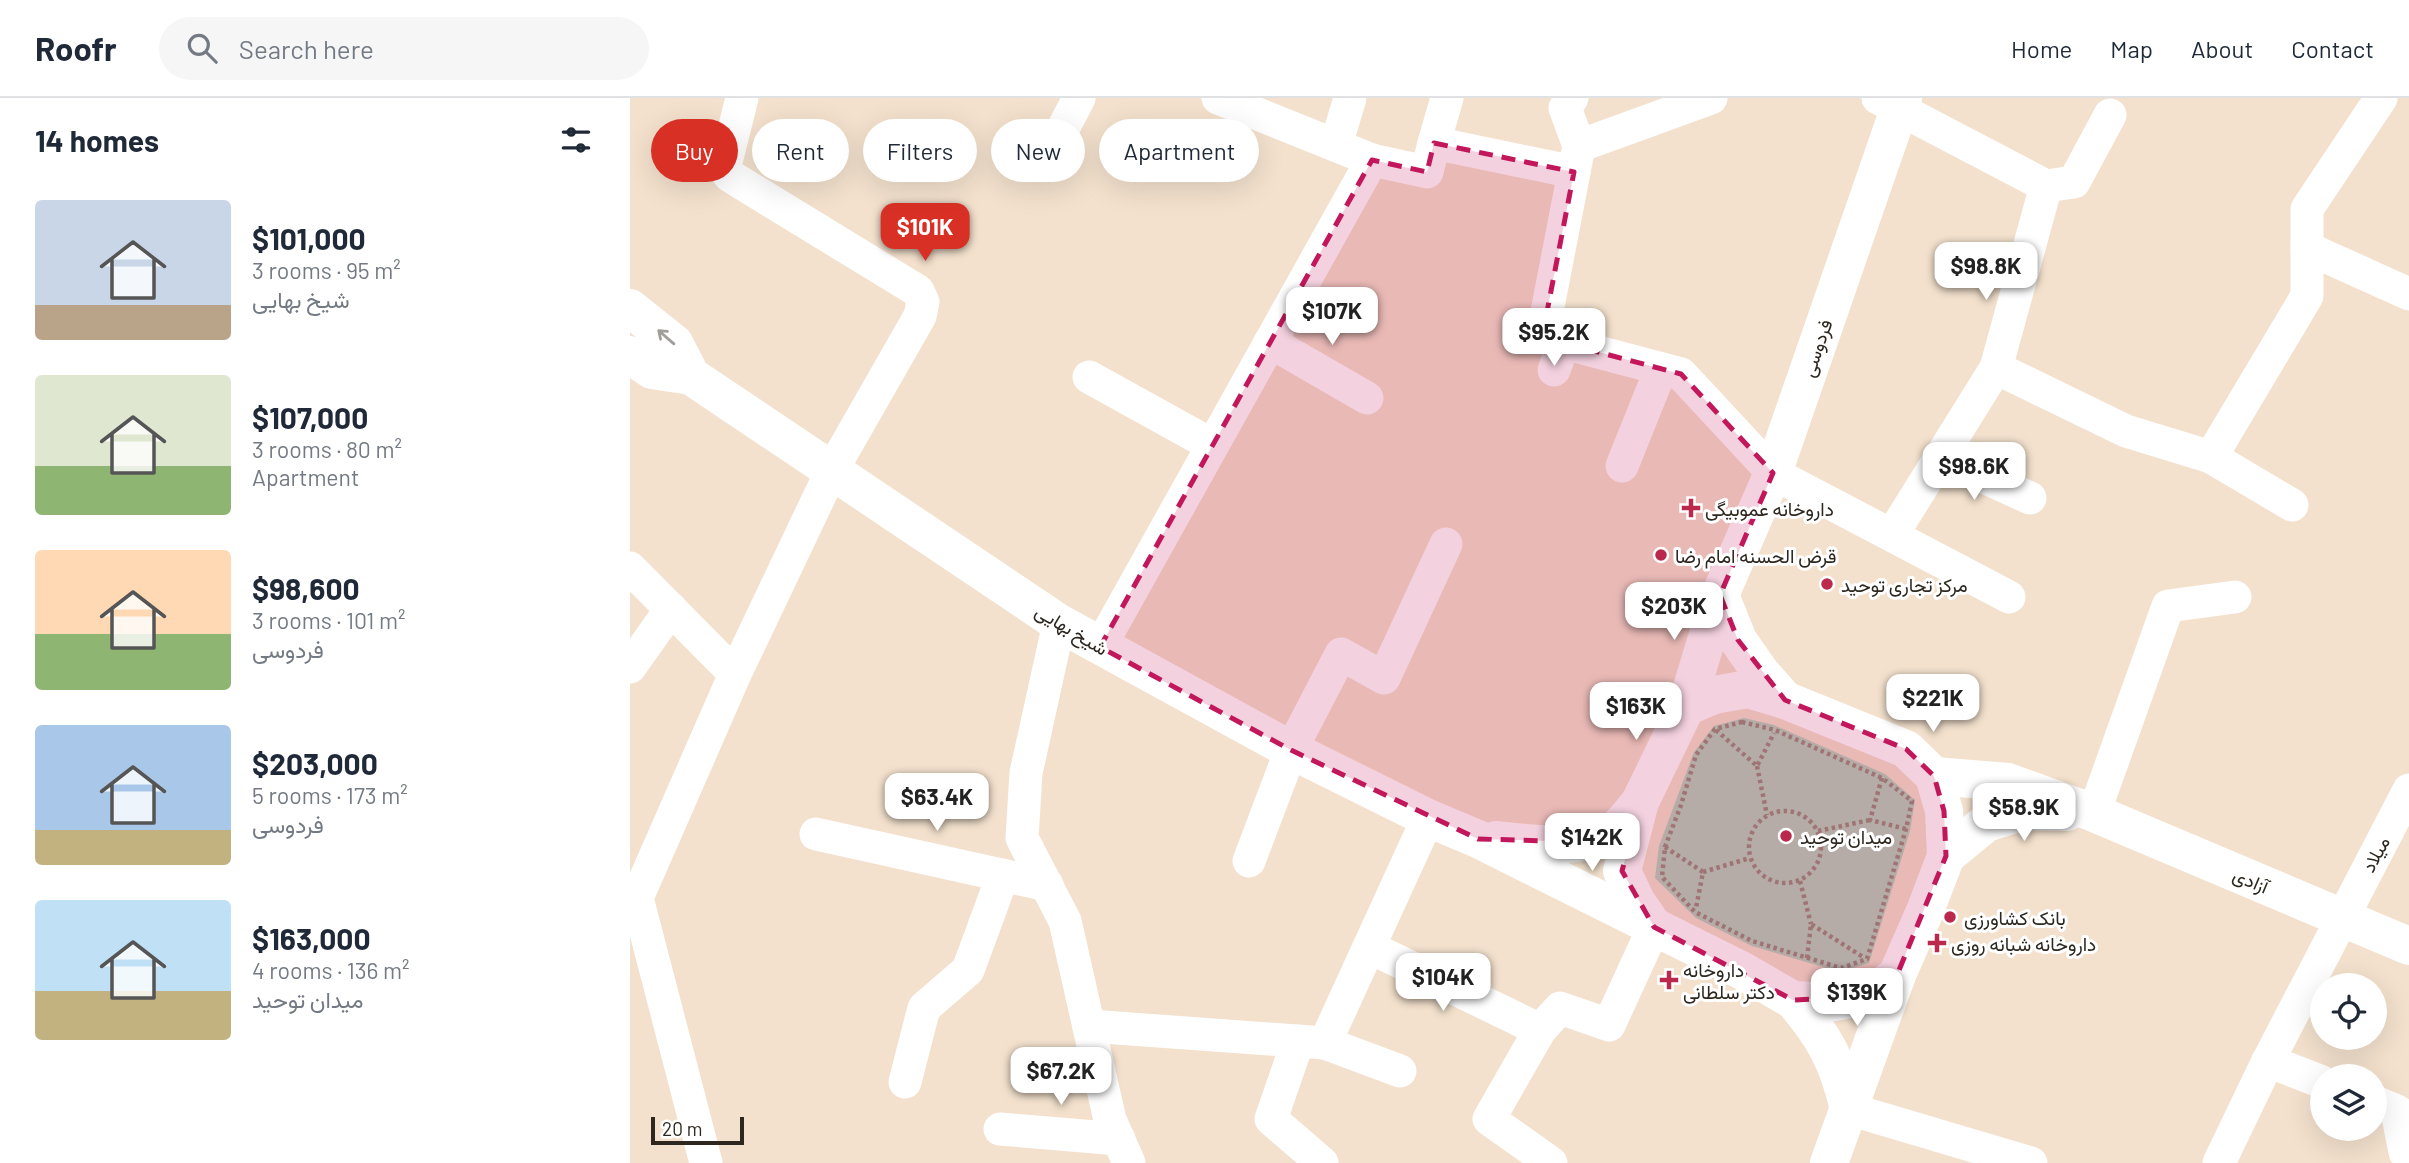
<!DOCTYPE html>
<html lang="en">
<head>
<meta charset="utf-8">
<style>
	body { margin:0; font-family:Barlow,Vazirmatn,sans-serif; background:#f6f6f7; color:#1f2937; height:100vh; display:flex; flex-direction:column; font-size:26px; white-space:nowrap }
	* { box-sizing:border-box; margin:0 }
	p { font-size:23px; color:#747a83 }
	.icon { flex:none; width:38px; height:38px; fill:none; stroke:currentColor; stroke-width:2; stroke-linecap:round; stroke-linejoin:round }
	.map { position:relative; flex:1; overflow:hidden }
	.sheet { display:flex; flex-direction:column; background:#fff; width:630px }
	.sheet>* { flex:none }
	.top-card { position:absolute; left:21px; top:21px; width:665px; height:63px; display:flex; gap:14px }
	.fabs { position:absolute; left:1680px; top:875px; display:grid; gap:14px }
	.fabs a { display:grid; place-items:center; width:77px; height:77px; border-radius:50%; background:#fff; box-shadow:0 7px 28px #0002; font-size:35px }
	.scale { position:absolute; left:21px; bottom:18px; width:93px; box-sizing:border-box; padding-left:7px; border:4px solid #2d271f; border-top:0; font-size:19px; line-height:24px; white-space:nowrap; color:#2d271f; -webkit-text-stroke:5px #fff; paint-order:stroke }
	.price { position:absolute; translate:-50% -60px; padding:0 16px; border-radius:14px; background:#fff; color:#222; font-size:23px; line-height:46px; filter:drop-shadow(0 2px 4px #0008) }
	.price::after { content:''; position:absolute; left:50%; top:42px; width:21px; height:16px; margin-left:-10px; background:inherit; clip-path:polygon(0 0,100% 0,50% 100%) }
	.price.on { background:#d93025; color:#fff }
	ul { padding:0; list-style:none }
	li { display:flex; align-items:center; gap:21px; height:175px; padding:0 35px }
	li span { display:grid; place-items:center; flex:none; width:196px; height:140px; border-radius:7px; color:#555 }
	li>.icon { margin-inline-start:auto }
	span .icon { width:84px; height:84px; fill:#fffc; stroke-width:1 }
	li b { font-size:30px }
	h2 { display:flex; justify-content:space-between; align-items:center; height:84px; padding:0 35px; font-size:30px }
	.pill { padding:0 24px; border-radius:32px; background:#fff; box-shadow:0 7px 28px #0002; font-size:24px; line-height:63px }
	.pill.on { background:#d93025; color:#fff }
	header { display:flex; align-items:center; gap:42px; box-sizing:border-box; height:98px; padding:0 35px; background:#fff; border-bottom:2px solid #e0e1e3 }
	header strong { font-size:33px }
	nav { display:flex; gap:38px; margin-inline-start:auto; font-size:24px }
	.search { width:490px; height:63px; background:#f6f6f7; display:flex; align-items:center; gap:18px; box-sizing:border-box; padding:0 24px; border-radius:38px; color:#747a83; font-size:26px }
	main { display:flex; flex:1; min-height:0 }
	.map>svg:first-child { display:block }
	.green { fill:#b3d1bb }
	.lines { fill:none; stroke-linecap:round; stroke-linejoin:round }
	.path { stroke:#978b7c; stroke-width:4.5; stroke-dasharray:3.5 3.5; stroke-linecap:butt }
	.street { stroke:#fff; stroke-width:33 }
	.secondary { stroke:#fff; stroke-width:38 }
	.oneway { stroke:#a09e9a }
	.marked { fill:#c2185b; fill-opacity:0.2; stroke:#c2185b; stroke-width:5; stroke-dasharray:14 9; stroke-linejoin:round }
	.poi-dot { fill:#ba294b; stroke:#fff; stroke-width:2.5 }
	.labels { text-anchor:middle; dominant-baseline:central; stroke-width:6; stroke-linejoin:round; paint-order:stroke }
	.street-label { font-size:19px; fill:#2d271f; stroke:#fff }
	.poi-label { font-size:19px; fill:#2d271f; stroke:#fff; text-anchor:start }
</style>
</head>
<body>
<header>
<strong>Roofr</strong>
<div class="search"><svg class="icon" aria-label="search" viewBox="0 0 24 24"><circle cx="10" cy="10" r="6"/><path d="M15 15l6 6"/></svg>Search here</div>
<nav><a>Home</a><a>Map</a><a>About</a><a>Contact</a></nav>
</header>
<main>
<section class="sheet">
<h2>14 homes<svg class="icon" aria-label="filters" viewBox="0 0 24 24"><path d="M4 7h16M4 17h16"/><circle cx="9" cy="7" r="2"/><circle cx="15" cy="17" r="2"/></svg></h2>
<ul>
<li><span style="background:linear-gradient(#c9d6e8 75%,#b9a48a 0)"><svg class="icon" aria-label="home" viewBox="0 0 24 24"><path d="M3 11l9-7 9 7M6 9v11h12V9"/></svg></span><div><b>$101,000</b><p>3 rooms · 95 m²</p><p>شیخ بهایی</p></div></li>
<li><span style="background:linear-gradient(#dfe7d0 65%,#8fb573 0)"><svg class="icon" aria-label="home" viewBox="0 0 24 24"><path d="M3 11l9-7 9 7M6 9v11h12V9"/></svg></span><div><b>$107,000</b><p>3 rooms · 80 m²</p><p>Apartment</p></div></li>
<li><span style="background:linear-gradient(#ffd9b3 60%,#8fb573 0)"><svg class="icon" aria-label="home" viewBox="0 0 24 24"><path d="M3 11l9-7 9 7M6 9v11h12V9"/></svg></span><div><b>$98,600</b><p>3 rooms · 101 m²</p><p>فردوسی</p></div></li>
<li><span style="background:linear-gradient(#a9c7e8 75%,#c2b280 0)"><svg class="icon" aria-label="home" viewBox="0 0 24 24"><path d="M3 11l9-7 9 7M6 9v11h12V9"/></svg></span><div><b>$203,000</b><p>5 rooms · 173 m²</p><p>فردوسی</p></div></li>
<li><span style="background:linear-gradient(#bfe0f5 65%,#c2b280 0)"><svg class="icon" aria-label="home" viewBox="0 0 24 24"><path d="M3 11l9-7 9 7M6 9v11h12V9"/></svg></span><div><b>$163,000</b><p>4 rooms · 136 m²</p><p>میدان توحید</p></div></li>
</ul>
</section>
<div class="map">
<svg width="1779" height="1065" viewBox="0 0 1779 1065">
	<rect width="100%" height="100%" fill="#f3e1cd"/>
	<polygon class="green" points="1114,620 1144,627 1255,676 1285,702 1280,733 1239,865 1210,874 1122,848 1066,820 1025,780 1029,748 1064,654 1084,628"/>
	<g class="lines">
		<g class="path">
			<polygon points="1112,624 1145,632 1252,680 1282,703 1276,731 1237,861 1211,870 1122,843 1065,814 1032,779 1035,749 1051,707 1066,657 1085,631"/>
			<polyline points="1086,632 1127,668 1144,635"/>
			<polyline points="1127,668 1137,717"/>
			<polyline points="1252,680 1240,722 1276,731"/>
			<circle cx="1155" cy="749" r="36"/>
			<polyline points="1188,733 1240,722"/>
			<polyline points="1035,749 1073,774 1066,810"/>
			<polyline points="1073,774 1120,760"/>
			<polyline points="1170,783 1181,826"/>
			<polyline points="1177,860 1181,826 1233,859"/>
		</g>
		<g class="street">
			<polyline points="588,0 742,62 797,74 804,45 944,74"/>
			<polyline points="942,0 935,10 949,48 916,219 934,245 1051,276 1143,375 1379,499"/>
			<polyline points="1248,0 1416,88 1366,270 1262,437"/>
			<polyline points="804,45 817,0"/>
			<polyline points="706,47 720,0"/>
			<polyline points="949,48 1081,0"/>
			<polyline points="417,61 449,0"/>
			<polyline points="1416,88 1444,84 1480,17"/>
			<polyline points="1677,150 1779,196"/>
			<polyline points="640,244 737,300"/>
			<polyline points="1366,270 1496,333 1581,359 1677,198 1677,111 1751,0"/>
			<polyline points="924,272 934,245"/>
			<polyline points="459,279 582,347"/>
			<polyline points="1310,359 1400,400"/>
			<polyline points="1581,359 1662,407"/>
			<polyline points="992,368 1031,271"/>
			<polyline points="0,470 105,576"/>
			<polyline points="429,525 396,675 392,740 435,823 480,1022 499,1065"/>
			<polyline points="470,549 742,62"/>
			<polyline points="0,569 41,511"/>
			<polyline points="1464,715 1538,508 1605,499"/>
			<polyline points="186,736 417,787"/>
			<polyline points="619,763 661,652 711,556 754,580 816,446"/>
			<polyline points="739,849 910,932"/>
			<polyline points="459,928 695,945 798,720"/>
			<polyline points="668,943 641,1021 692,1065"/>
			<polyline points="695,945 770,973"/>
			<polyline points="1638,963 1692,984"/>
			<polyline points="275,984 294,910 338,872 373,777"/>
			<polyline points="1745,1004 1767,1013 1775,1054 1779,1055"/>
			<polyline points="1219,1011 1401,1065"/>
			<polyline points="370,1031 489,1041"/>
			<polyline points="76,1065 7,800 105,576 202,372 290,218 293,204 288,193 100,78 96,73 96,64 112,0"/>
			<polyline points="921,1065 859,1021 910,932 930,910 979,927 1024,829"/>
			<polyline points="1589,1065 1638,963 1779,692"/>
		</g>
		<g class="secondary">
			<polyline points="0,210 44,245 61,278"/>
			<polyline points="0,257 22,272 61,278 429,525 661,652 798,720 848,741 1111,872 1163,902 1204,904 1240,898 1267,877"/>
			<polyline points="1090,497 1108,542 1131,575 1155,602"/>
			<polyline points="1056,609 1084,597 1118,591 1155,602 1276,651 1304,678 1314,713 1316,758 1295,813 1267,877 1199,1065"/>
			<polyline points="1304,678 1378,684 1464,715 1779,848"/>
			<path d="M 866,742 C 904,746 950,753 984,732 C 994,726 1002,713 1010,704"/>
			<polyline points="1316,758 1356,725 1395,713 1437,714"/>
			<polyline points="1024,829 1006,803 992,773 1010,704 1056,609 1090,497 1143,375 1273,0"/>
			<path d="M 1163,902 C 1195,939 1208,964 1219,1011"/>
		</g>
	</g>
	<defs><path id="oneway-shaft" d="M-6 0H5M1.5-3L5.5 0L1.5 3" fill="none" stroke-width="1.6" stroke-linecap="round" stroke-linejoin="round" transform="scale(1.75)"/></defs>
	<use class="oneway" href="#oneway-shaft" transform="translate(36 239) rotate(-139)"/>
	<path class="marked" d="M 804,45 L 944,74 L 916,219 L 934,245 L 1051,276 L 1143,375 L 1090,497 L 1108,542 L 1155,602 L 1276,651 L 1304,678 L 1314,713 L 1316,758 L 1267,877 L 1240,898 L 1163,902 L 1024,829 L 992,773 L 1005,723 L 957,744 L 848,741 L 661,652 L 470,549 L 742,62 L 797,74 Z"/>
	<g class="poi-dot">
		<path d="M1057.5 399.5h7v7h7v7h-7v7h-7v-7h-7v-7h7z"/>
		<circle cx="1031" cy="457" r="7"/>
		<circle cx="1197" cy="486" r="7"/>
		<circle cx="1156" cy="738" r="7"/>
		<circle cx="1320" cy="819" r="7"/>
		<path d="M1303.5 834.5h7v7h7v7h-7v7h-7v-7h-7v-7h7z"/>
		<path d="M1035.5 871.5h7v7h7v7h-7v7h-7v-7h-7v-7h7z"/>
	</g>
	<g class="labels">
		<g class="street-label">
			<text transform="translate(1186 250) rotate(-71)">فردوسی</text>
			<text transform="translate(442 531) rotate(31)">شیخ بهایی</text>
			<text transform="translate(1745 756) rotate(-62)">میلاد</text>
			<text transform="translate(1621 782) rotate(23)">آزادی</text>
		</g>
		<g class="poi-label">
			<text x="1075" y="410">داروخانه عموبیگی</text>
			<text x="1045" y="457">قرض الحسنه امام رضا</text>
			<text x="1211" y="486">مرکز تجاری توحید</text>
			<text x="1170" y="738">میدان توحید</text>
			<text x="1334" y="819">بانک کشاورزی</text>
			<text x="1321" y="845">داروخانه شبانه روزی</text>
			<text x="1053" y="871">داروخانه<tspan x="1053" dy="22">دکتر سلطانی</tspan></text>
		</g>
	</g>
</svg>
<div class="fabs">
<a><svg class="icon" aria-label="locate" viewBox="0 0 24 24"><circle cx="12" cy="12" r="6"/><path d="M12 2v4M12 18v4M2 12h4M18 12h4"/></svg></a>
<a><svg class="icon" aria-label="layers" viewBox="0 0 24 24"><path d="M12 4l9 5-9 5-9-5zM3 14l9 5 9-5"/></svg></a>
</div>
<div class="scale">20 m</div>
<b class="price on" style="left:295px;top:165px">$101K</b>
<b class="price" style="left:1356px;top:204px">$98.8K</b>
<b class="price" style="left:702px;top:249px">$107K</b>
<b class="price" style="left:924px;top:270px">$95.2K</b>
<b class="price" style="left:1344px;top:404px">$98.6K</b>
<b class="price" style="left:1044px;top:544px">$203K</b>
<b class="price" style="left:1303px;top:636px">$221K</b>
<b class="price" style="left:1006px;top:644px">$163K</b>
<b class="price" style="left:307px;top:735px">$63.4K</b>
<b class="price" style="left:1394px;top:745px">$58.9K</b>
<b class="price" style="left:962px;top:775px">$142K</b>
<b class="price" style="left:813px;top:915px">$104K</b>
<b class="price" style="left:1227px;top:930px">$139K</b>
<b class="price" style="left:431px;top:1009px">$67.2K</b>
<div class="top-card">
<a class="pill on">Buy</a>
<a class="pill">Rent</a>
<a class="pill">Filters</a>
<a class="pill">New</a>
<a class="pill">Apartment</a>
</div>
</div>
</main>
</body>
</html>
